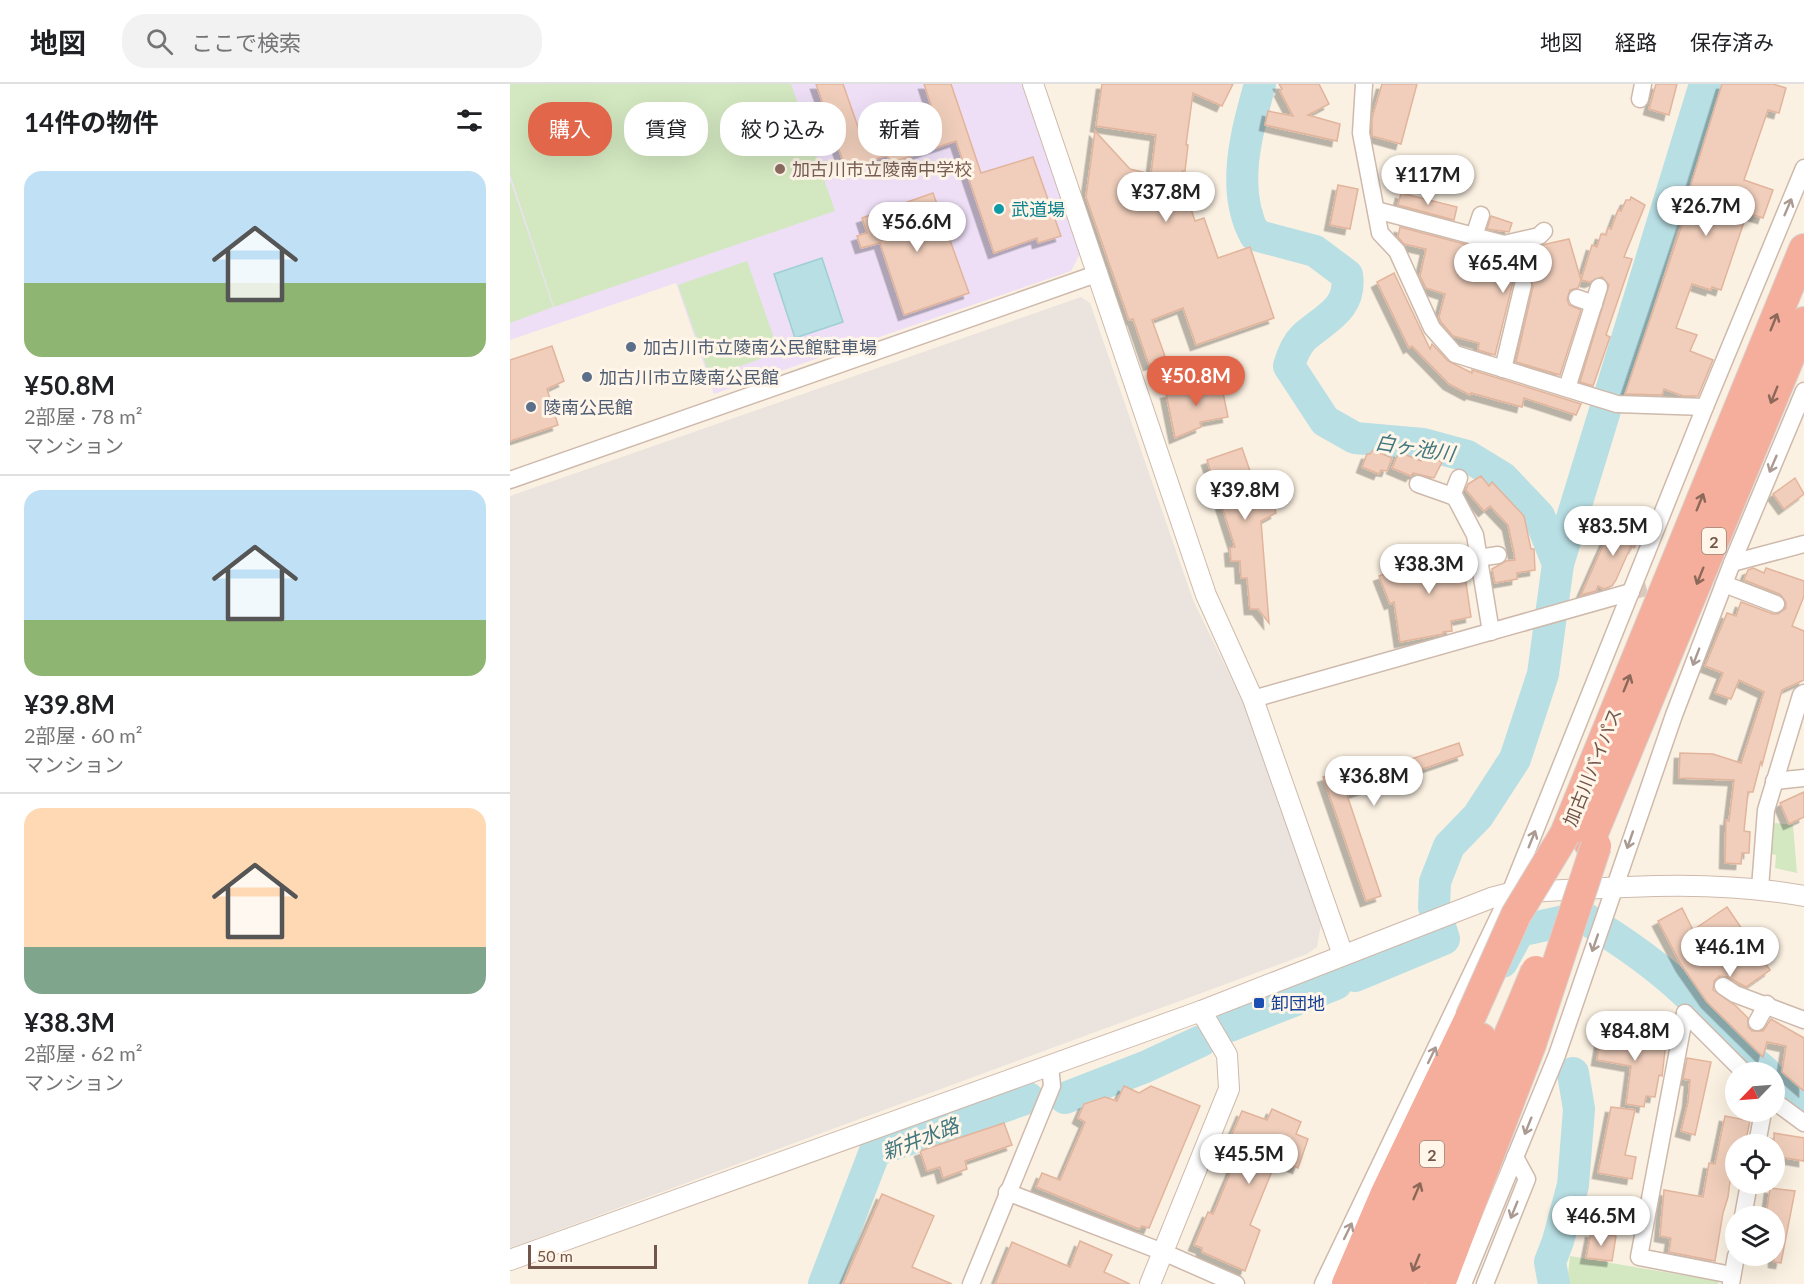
<!DOCTYPE html>
<html lang="ja">
<head>
<meta charset="utf-8">
<style>
	body { margin:0; font-family:Lato,"Noto Sans JP",sans-serif; background:#f2f2f2; color:#202124; height:100vh; display:flex; flex-direction:column; font-size:22px; white-space:nowrap }
	* { box-sizing:border-box; margin:0 }
	p { font-size:20px; color:#757577 }
	.icon { flex:none; width:33px; height:33px; fill:none; stroke:currentColor; stroke-width:2; stroke-linecap:round; stroke-linejoin:round }
	.map { position:relative; flex:1; overflow:hidden }
	.side { display:flex; flex-direction:column; background:#fff; width:510px }
	.side>* { flex:none }
	.banner { position:absolute; left:18px; top:18px; width:570px; height:54px; display:flex; gap:12px }
	.needle { width:39px; rotate:245deg }
	.tools { position:absolute; left:1215px; top:978px; display:grid; gap:12px }
	.tools a { display:grid; place-items:center; width:60px; height:60px; border-radius:50%; background:#fff; box-shadow:0 6px 24px #0002; font-size:30px }
	.scale { position:absolute; left:18px; bottom:15px; width:129px; box-sizing:border-box; padding-left:6px; border:3px solid #72564a; border-top:0; font-size:16px; line-height:21px; white-space:nowrap; color:#72564a; -webkit-text-stroke:4px #fff5e8; paint-order:stroke }
	.price { position:absolute; translate:-50% -51px; padding:0 14px; border-radius:21px; background:#fff; color:#222; font-size:20px; line-height:39px; filter:drop-shadow(0 2px 3px #0008) }
	.price::after { content:''; position:absolute; left:50%; top:36px; width:18px; height:14px; margin-left:-9px; background:inherit; clip-path:polygon(0 0,100% 0,50% 100%) }
	.price.current { background:#e2664a; color:#fff }
	ul { padding:0; list-style:none }
	li { display:grid; align-content:center; gap:12px; height:318px; padding:0 24px }
	li+li { border-top:2px solid #e0e0e0 }
	li span { display:grid; place-items:center; height:186px; border-radius:18px; color:#555 }
	li>.icon { margin-inline-start:auto }
	span .icon { width:108px; height:108px; fill:#fffc; stroke-width:1 }
	li b { font-size:26px }
	h2 { display:flex; justify-content:space-between; align-items:center; height:72px; padding:0 24px; font-size:26px }
	.tag { padding:0 21px; border-radius:24px; background:#fff; box-shadow:0 6px 24px #0002; font-size:21px; line-height:54px }
	.tag.current { background:#e2664a; color:#fff }
	header { display:flex; align-items:center; gap:36px; box-sizing:border-box; height:84px; padding:0 30px; background:#fff; border-bottom:2px solid #e0e0e0 }
	header strong { font-size:28px }
	nav { display:flex; gap:33px; margin-inline-start:auto; font-size:21px }
	.search { width:420px; height:54px; background:#f2f2f2; display:flex; align-items:center; gap:15px; box-sizing:border-box; padding:0 21px; border-radius:24px; color:#757577; font-size:22px }
	main { display:flex; flex:1; min-height:0 }
	.map>svg:first-child { display:block }
	.industrial { fill:#ebe3dd }
	.education { fill:#eedff7 }
	.green { fill:#d3e8c1 }
	.water { fill:#b8dfe4; stroke:#9ecfd6; stroke-width:1.5 }
	.lines { fill:none; stroke-linecap:round; stroke-linejoin:round }
	.river { stroke:#b8dfe4; stroke-width:32 }
	.building { fill:#f0cebb; stroke:#e2b49c; stroke-width:1.5; filter:url(#shadow) }
	.minor-tunnel { stroke:#d9cabc; stroke-width:16; stroke-dasharray:16 8; stroke-linecap:butt }
	.minor-casing { stroke:#cebaac; stroke-width:19 }
	.tertiary-casing { stroke:#cebaac; stroke-width:22 }
	.motorway-casing { stroke:#dad3d0; stroke-width:32 }
	.minor { stroke:#fff; stroke-width:16 }
	.tertiary { stroke:#fff; stroke-width:20 }
	.motorway { stroke:#f4ae9b; stroke-width:30 }
	.motorway-bridge-casing { stroke:#dad3d0; stroke-width:32; stroke-linecap:butt }
	.motorway-bridge { stroke:#f4ae9b; stroke-width:30 }
	.oneway { stroke:#aa9a92 }
	.oneway2 { stroke:#8c685a }
	.education-dot { fill:#8d6e63; stroke:#fff5e8; stroke-width:2 }
	.culture-dot { fill:#0f9aa8; stroke:#fff5e8; stroke-width:2 }
	.service-dot { fill:#5c6f8a; stroke:#fff5e8; stroke-width:2 }
	.transit-dot { fill:#1a4fb4; stroke:#fff5e8; stroke-width:2 }
	.labels { text-anchor:middle; dominant-baseline:central; stroke-width:6; stroke-linejoin:round; paint-order:stroke }
	.shield { fill:#fff5e8; stroke:#9c8679; stroke-width:1.5 }
	.shield-label { font-size:16px; font-weight:bold; fill:#72564a }
	.education-label { font-size:18px; fill:#785e54; stroke:#fff5e8; text-anchor:start }
	.culture-label { font-size:18px; fill:#0d838f; stroke:#fff5e8; text-anchor:start }
	.service-label { font-size:18px; fill:#4e5e75; stroke:#fff5e8; text-anchor:start }
	.street-label { font-size:18px; fill:#72564a; stroke:#fff5e8 }
	.transit-label { font-size:18px; fill:#164399; stroke:#fff5e8; text-anchor:start }
	.water-label { font-size:20px; font-style:italic; fill:#41777f; stroke:#fff5e8 }
</style>
</head>
<body>
<header>
<strong>地図</strong>
<div class="search"><svg class="icon" aria-label="search" viewBox="0 0 24 24"><circle cx="10" cy="10" r="6"/><path d="M15 15l6 6"/></svg>ここで検索</div>
<nav><a>地図</a><a>経路</a><a>保存済み</a></nav>
</header>
<main>
<section class="side">
<h2>14件の物件<svg class="icon" aria-label="filters" viewBox="0 0 24 24"><path d="M4 7h16M4 17h16"/><circle cx="9" cy="7" r="2"/><circle cx="15" cy="17" r="2"/></svg></h2>
<ul>
<li><span style="background:linear-gradient(#bfe0f5 60%,#8fb573 0)"><svg class="icon" aria-label="home" viewBox="0 0 24 24"><path d="M3 11l9-7 9 7M6 9v11h12V9"/></svg></span><div><b>¥50.8M</b><p>2部屋 · 78 m²</p><p>マンション</p></div></li>
<li><span style="background:linear-gradient(#bfe0f5 70%,#8fb573 0)"><svg class="icon" aria-label="home" viewBox="0 0 24 24"><path d="M3 11l9-7 9 7M6 9v11h12V9"/></svg></span><div><b>¥39.8M</b><p>2部屋 · 60 m²</p><p>マンション</p></div></li>
<li><span style="background:linear-gradient(#ffd9b3 75%,#7fa58c 0)"><svg class="icon" aria-label="home" viewBox="0 0 24 24"><path d="M3 11l9-7 9 7M6 9v11h12V9"/></svg></span><div><b>¥38.3M</b><p>2部屋 · 62 m²</p><p>マンション</p></div></li>
</ul>
</section>
<div class="map">
<svg width="1294" height="1200" viewBox="0 0 1294 1200">
	<defs>
		<filter id="shadow"><feDropShadow dx="-5.5" dy="5.5" stdDeviation="0" flood-color="#0004"/></filter>
	</defs>
	<rect width="100%" height="100%" fill="#fbf1e2"/>
	<polygon class="industrial" points="571,213 580,219 683,516 739,631 811,841 807,863 797,870 0,1164 0,412"/>
	<polygon class="education" points="0,0 512,0 570,170 561,187 204,310 166,199 0,256"/>
	<g class="green">
		<polygon points="0,0 281,0 325,127 44,223 0,90"/>
		<polygon points="0,95 43,223 0,239"/>
		<polygon points="237,177 269,268 200,293 168,201"/>
		<polygon points="1266,739 1283,741 1287,789 1265,784 1266,771 1260,770 1262,740"/>
		<polygon points="1060,1172 1207,1197 1209,1200 1057,1200"/>
	</g>
	<polygon class="water" points="312,174 333,238 285,254 264,190"/>
	<g class="lines">
		<g class="river">
			<path d="M 750,0 C 737,47 720,105 745,151 L 805,167 L 837,191 C 842,224 816,234 794,253 C 786,261 782,271 779,282 L 815,337 L 845,354 L 913,360 L 957,372 L 993,394 L 1029,432 L 1048,480 L 1033,590 L 1005,675 L 968,732 L 939,762 L 925,798 L 924,823 L 934,855 L 845,892"/>
			<polyline points="1048,480 1195,0"/>
			<path d="M 992,878 L 1009,847 L 1073,833 C 1109,855 1143,878 1174,907 C 1201,933 1225,963 1255,988"/>
			<polyline points="720,942 826,900"/>
			<polyline points="1264,997 1294,1022"/>
			<polyline points="555,1014 635,983 691,957"/>
			<polyline points="314,1200 365,1067 518,1014"/>
			<polyline points="1044,1200 1040,1178 1048,1157 1063,1101 1069,1025 1063,989"/>
		</g>
	</g>
	<g class="building">
		<polygon points="306,0 333,0 354,60 426,36 414,0 441,0 471,89 523,73 551,152 528,159 527,154 484,169 446,57 380,79 377,71 336,86"/>
		<polygon points="592,0 723,0 712,22 683,9 676,61 678,61 675,87 672,87 668,119 678,116 685,137 694,134 708,174 740,163 764,234 686,261 673,224 642,236 656,275 639,281 623,235 619,236 576,113 585,47 620,85 641,90 646,51 586,42"/>
		<polygon points="769,0 809,0 819,20 798,31 830,40 827,57 755,41 758,27 783,32 770,7 772,5"/>
		<polygon points="872,0 907,0 891,60 862,52 862,34"/>
		<polygon points="1146,0 1167,0 1159,31 1139,25"/>
		<polygon points="1212,0 1263,0 1276,4 1269,29 1258,26 1234,96 1263,106 1253,134 1237,129 1211,206 1202,203 1201,206 1182,200 1166,244 1187,251 1180,267 1203,276 1188,312 1173,312 1154,305 1152,311 1115,310 1182,111 1178,110"/>
		<polygon points="828,101 848,105 840,145 820,141"/>
		<polygon points="423,109 459,209 394,231 370,159 351,164 347,152 357,149 352,134"/>
		<polygon points="891,109 947,123 944,136 888,121"/>
		<polygon points="1121,113 1135,121 1114,173 1122,175 1096,251 1100,253 1083,302 1070,298 1099,201 1092,193 1080,198 1071,196 1082,161 1087,163 1091,150 1096,151 1098,144 1101,145 1108,126 1111,127 1116,116 1120,116"/>
		<polygon points="981,132 1002,139 999,148 977,145"/>
		<polygon points="890,143 992,170 1059,155 1071,196 1068,204 1060,206 1057,215 1059,221 1071,226 1050,291 1006,278 1023,203 1020,193 1009,191 1003,198 985,271 968,266 969,259 943,252 931,238 929,233 935,210 916,204 910,192 916,165 894,160 888,153"/>
		<polygon points="884,189 920,265 922,260 938,277 962,289 962,286 1071,320 1066,331 1014,314 1012,323 961,309 960,311 939,300 902,262 899,264 867,198"/>
		<polygon points="42,262 54,297 37,305 48,341 0,357 0,276"/>
		<polygon points="711,299 718,333 690,338 691,343 665,354 656,309"/>
		<polygon points="732,364 747,407 758,403 766,429 751,437 759,539 748,525 740,525 737,494 731,494 730,477 721,477 720,464 725,463 697,376"/>
		<polygon points="863,366 882,374 877,387 871,386 869,390 852,383 857,370 860,370"/>
		<polygon points="889,368 911,377 915,370 932,378 924,394 903,389 901,392 882,384"/>
		<polygon points="971,392 979,402 982,398 1014,432 1021,465 1024,465 1025,486 1007,489 1007,495 985,499 982,485 996,477 1005,476 1004,469 998,441 980,422 974,427 956,406 958,400"/>
		<polygon points="1285,394 1294,410 1274,425 1263,410"/>
		<polygon points="1112,435 1133,446 1124,464 1121,462 1106,496 1102,502 1094,505 1088,502 1086,507 1071,511 1099,448 1105,451"/>
		<polygon points="948,463 958,491 955,492 961,533 941,537 942,547 933,548 933,550 890,558 884,518 880,520 869,492"/>
		<polygon points="1243,484 1254,489 1256,484 1294,497 1294,512 1282,542 1294,547 1294,596 1272,606 1252,681 1251,677 1243,708 1238,708 1234,747 1240,748 1239,769 1232,769 1231,780 1215,779 1216,736 1219,737 1224,696 1169,694 1170,669 1203,670 1231,679 1254,608 1229,596 1221,615 1205,609 1213,589 1195,582 1217,529 1226,532 1231,518 1263,530 1268,530 1276,524 1276,518 1270,510 1234,496 1238,486"/>
		<polygon points="949,659 953,671 837,711 871,812 856,817 813,693 829,688 833,698"/>
		<polygon points="1294,708 1294,733 1279,740 1270,719"/>
		<polygon points="1217,823 1260,886 1236,903 1218,893 1209,892 1204,897 1203,906 1226,922 1238,934 1238,943 1242,947 1253,947 1261,935 1294,954 1294,1007 1272,988 1276,962 1257,958 1253,973 1197,918 1172,882 1148,837 1172,824 1183,846"/>
		<polygon points="1092,946 1156,958 1152,992 1149,991 1145,1013 1136,1012 1134,1023 1116,1020 1121,982 1087,976"/>
		<polygon points="1177,974 1201,978 1185,1051 1171,1047 1178,1018 1180,996 1173,995"/>
		<polygon points="614,1002 629,1009 641,1002 690,1022 639,1144 632,1142 629,1145 526,1103 532,1089 550,1096 575,1038 568,1034 574,1020 595,1013 607,1017"/>
		<polygon points="1101,1023 1125,1026 1115,1071 1126,1073 1122,1095 1088,1089"/>
		<polygon points="762,1025 791,1038 786,1050 798,1055 788,1084 767,1075 740,1141 750,1146 735,1187 692,1168 692,1164 684,1161 698,1128 703,1130 732,1061 720,1055 732,1027 757,1036"/>
		<polygon points="1215,1032 1240,1037 1235,1060 1226,1060 1226,1075 1223,1074 1218,1113 1213,1129 1205,1177 1159,1168 1161,1154 1150,1152 1154,1106 1193,1113 1199,1079 1205,1080"/>
		<polygon points="494,1039 502,1061 455,1077 457,1085 433,1094 430,1083 417,1087 410,1067"/>
		<polygon points="1264,1049 1294,1054 1294,1077 1264,1072"/>
		<polygon points="1260,1104 1285,1107 1271,1179 1264,1178 1264,1132 1256,1132"/>
		<polygon points="372,1110 424,1132 402,1183 442,1200 333,1200"/>
		<polygon points="1081,1148 1106,1152 1102,1177 1076,1174"/>
		<polygon points="570,1157 602,1171 594,1188 620,1200 485,1200 502,1158 560,1183"/>
	</g>
	<g class="lines">
		<polyline class="minor-tunnel" points="1121,508 1161,497"/>
		<g class="minor-casing">
			<g id="minor">
				<polyline points="854,0 851,49 870,149 887,167 922,244 945,270 1107,320 1195,323"/>
				<polyline points="1130,15 1133,0"/>
				<polyline points="866,126 994,160 1029,152 1034,147"/>
				<polyline points="964,152 971,131"/>
				<polyline points="1067,214 1084,220"/>
				<polyline points="993,285 1013,201"/>
				<polyline points="1057,304 1089,203"/>
				<polyline points="0,396 589,189"/>
				<polyline points="908,400 945,413 965,451 981,548"/>
				<polyline points="942,412 949,394"/>
				<polyline points="968,474 988,471"/>
				<polyline points="1222,479 1294,460"/>
				<polyline points="1214,500 1266,520"/>
				<polyline points="743,615 1121,508"/>
				<polyline points="1264,697 1294,694"/>
				<polyline points="1250,804 1256,726 1291,611 1294,609"/>
				<polyline points="1213,902 1225,910 1294,936"/>
				<polyline points="1175,929 1129,1173 1222,1191"/>
				<polyline points="1175,929 1234,988"/>
				<polyline points="1247,938 1257,920"/>
				<polyline points="1264,1017 1294,1039"/>
				<polyline points="1247,1060 1253,1028"/>
				<polyline points="497,1108 653,1168 726,1200"/>
				<polyline points="1233,1132 1239,1100"/>
				<polyline points="461,1200 542,1002 540,981"/>
				<polyline points="813,1200 1000,809 1195,323 1294,84"/>
				<polyline points="953,1200 1047,971 1164,631 1222,479 1294,307"/>
				<polyline points="975,1200 1017,1095 1005,1073"/>
				<polyline points="1221,1200 1226,1172"/>
			</g>
		</g>
		<g class="tertiary-casing">
			<g id="tertiary">
				<polyline points="523,0 696,511 743,615 833,871"/>
				<path d="M 0,1176 L 691,927 L 981,814 L 1000,809 C 1098,804 1196,794 1294,812"/>
				<polyline points="640,1200 719,1005 717,971 691,927"/>
			</g>
		</g>
		<g class="motorway-casing">
			<g id="motorway">
				<polyline points="1055,750 1294,165"/>
				<polyline points="1079,759 1294,238"/>
				<polyline points="837,1200 876,1109 960,934"/>
				<polyline points="868,1200 971,954"/>
				<polyline points="898,1200 1000,949"/>
				<polyline points="930,1200 1021,960"/>
			</g>
		</g>
		<use href="#minor" class="minor"/>
		<use href="#tertiary" class="tertiary"/>
		<use href="#motorway" class="motorway"/>
		<g class="motorway-bridge-casing">
			<g id="motorway-bridge">
				<polyline points="960,934 1006,831 1055,750"/>
				<polyline points="1000,949 1026,887"/>
				<polyline points="1021,960 1086,762"/>
			</g>
		</g>
		<use href="#motorway-bridge" class="motorway-bridge"/>
	</g>
	<defs><path id="oneway-shaft" d="M-6 0H5M1.5-3L5.5 0L1.5 3" fill="none" stroke-width="1.6" stroke-linecap="round" stroke-linejoin="round" transform="scale(1.5)"/></defs>
	<g class="oneway">
		<use href="#oneway-shaft" transform="translate(1278 123) rotate(-67)"/>
		<use href="#oneway-shaft" transform="translate(1263 380) rotate(113)"/>
		<use href="#oneway-shaft" transform="translate(1186 573) rotate(111)"/>
		<use href="#oneway-shaft" transform="translate(1022 755) rotate(-68)"/>
		<use href="#oneway-shaft" transform="translate(1120 756) rotate(109)"/>
		<use href="#oneway-shaft" transform="translate(1085 859) rotate(109)"/>
		<use href="#oneway-shaft" transform="translate(922 971) rotate(-64)"/>
		<use href="#oneway-shaft" transform="translate(1018 1042) rotate(112)"/>
		<use href="#oneway-shaft" transform="translate(1004 1126) rotate(112)"/>
		<use href="#oneway-shaft" transform="translate(838 1147) rotate(-64)"/>
	</g>
	<g class="oneway2">
		<use href="#oneway-shaft" transform="translate(1264 238) rotate(-68)"/>
		<use href="#oneway-shaft" transform="translate(1264 311) rotate(112)"/>
		<use href="#oneway-shaft" transform="translate(1190 418) rotate(-68)"/>
		<use href="#oneway-shaft" transform="translate(1190 492) rotate(112)"/>
		<use href="#oneway-shaft" transform="translate(1117 599) rotate(-68)"/>
		<use href="#oneway-shaft" transform="translate(907 1107) rotate(-67)"/>
		<use href="#oneway-shaft" transform="translate(906 1179) rotate(112)"/>
	</g>
	<circle class="education-dot" cx="270" cy="85" r="6"/>
	<circle class="culture-dot" cx="489" cy="125" r="6"/>
	<g class="service-dot">
		<circle cx="121" cy="263" r="6"/>
		<circle cx="77" cy="293" r="6"/>
		<circle cx="21" cy="323" r="6"/>
	</g>
	<rect class="transit-dot" x="743" y="913" width="12" height="12" rx="3"/>
	<g class="labels">
		<g class="shield">
			<rect x="1192" y="444" width="24" height="26" rx="4.5"/>
			<rect x="910" y="1057" width="24" height="26" rx="4.5"/>
		</g>
		<g class="shield-label">
			<text x="1204" y="457">2</text>
			<text x="922" y="1070">2</text>
		</g>
		<g class="education-label">
			<text x="282" y="85">加古川市立陵南中学校</text>
		</g>
		<g class="culture-label">
			<text x="501" y="125">武道場</text>
		</g>
		<g class="service-label">
			<text x="133" y="263">加古川市立陵南公民館駐車場</text>
			<text x="89" y="293">加古川市立陵南公民館</text>
			<text x="33" y="323">陵南公民館</text>
		</g>
		<g class="street-label">
			<text transform="translate(1082 683) rotate(-68)">加古川バイパス</text>
		</g>
		<g class="transit-label">
			<text x="761" y="919">卸団地</text>
		</g>
		<g class="water-label">
			<text transform="translate(905 363) rotate(9)">白ヶ池川</text>
			<text transform="translate(410 1054) rotate(-21)">新井水路</text>
		</g>
	</g>
</svg>
<div class="tools">
<a><svg class="needle" viewBox="-14 -14 28 28"><path d="M0-13l5 13h-10z" fill="#e53935"/><path d="M0 13l5-13h-10z" fill="#757577"/></svg></a>
<a><svg class="icon" aria-label="locate" viewBox="0 0 24 24"><circle cx="12" cy="12" r="6"/><path d="M12 2v4M12 18v4M2 12h4M18 12h4"/></svg></a>
<a><svg class="icon" aria-label="layers" viewBox="0 0 24 24"><path d="M12 4l9 5-9 5-9-5zM3 14l9 5 9-5"/></svg></a>
</div>
<div class="scale">50 m</div>
<b class="price" style="left:918px;top:122px">¥117M</b>
<b class="price" style="left:656px;top:139px">¥37.8M</b>
<b class="price" style="left:1196px;top:153px">¥26.7M</b>
<b class="price" style="left:407px;top:169px">¥56.6M</b>
<b class="price" style="left:993px;top:210px">¥65.4M</b>
<b class="price current" style="left:686px;top:323px">¥50.8M</b>
<b class="price" style="left:735px;top:437px">¥39.8M</b>
<b class="price" style="left:1103px;top:473px">¥83.5M</b>
<b class="price" style="left:919px;top:511px">¥38.3M</b>
<b class="price" style="left:864px;top:723px">¥36.8M</b>
<b class="price" style="left:1220px;top:894px">¥46.1M</b>
<b class="price" style="left:1125px;top:978px">¥84.8M</b>
<b class="price" style="left:739px;top:1101px">¥45.5M</b>
<b class="price" style="left:1091px;top:1163px">¥46.5M</b>
<div class="banner">
<a class="tag current">購入</a>
<a class="tag">賃貸</a>
<a class="tag">絞り込み</a>
<a class="tag">新着</a>
</div>
</div>
</main>
</body>
</html>
